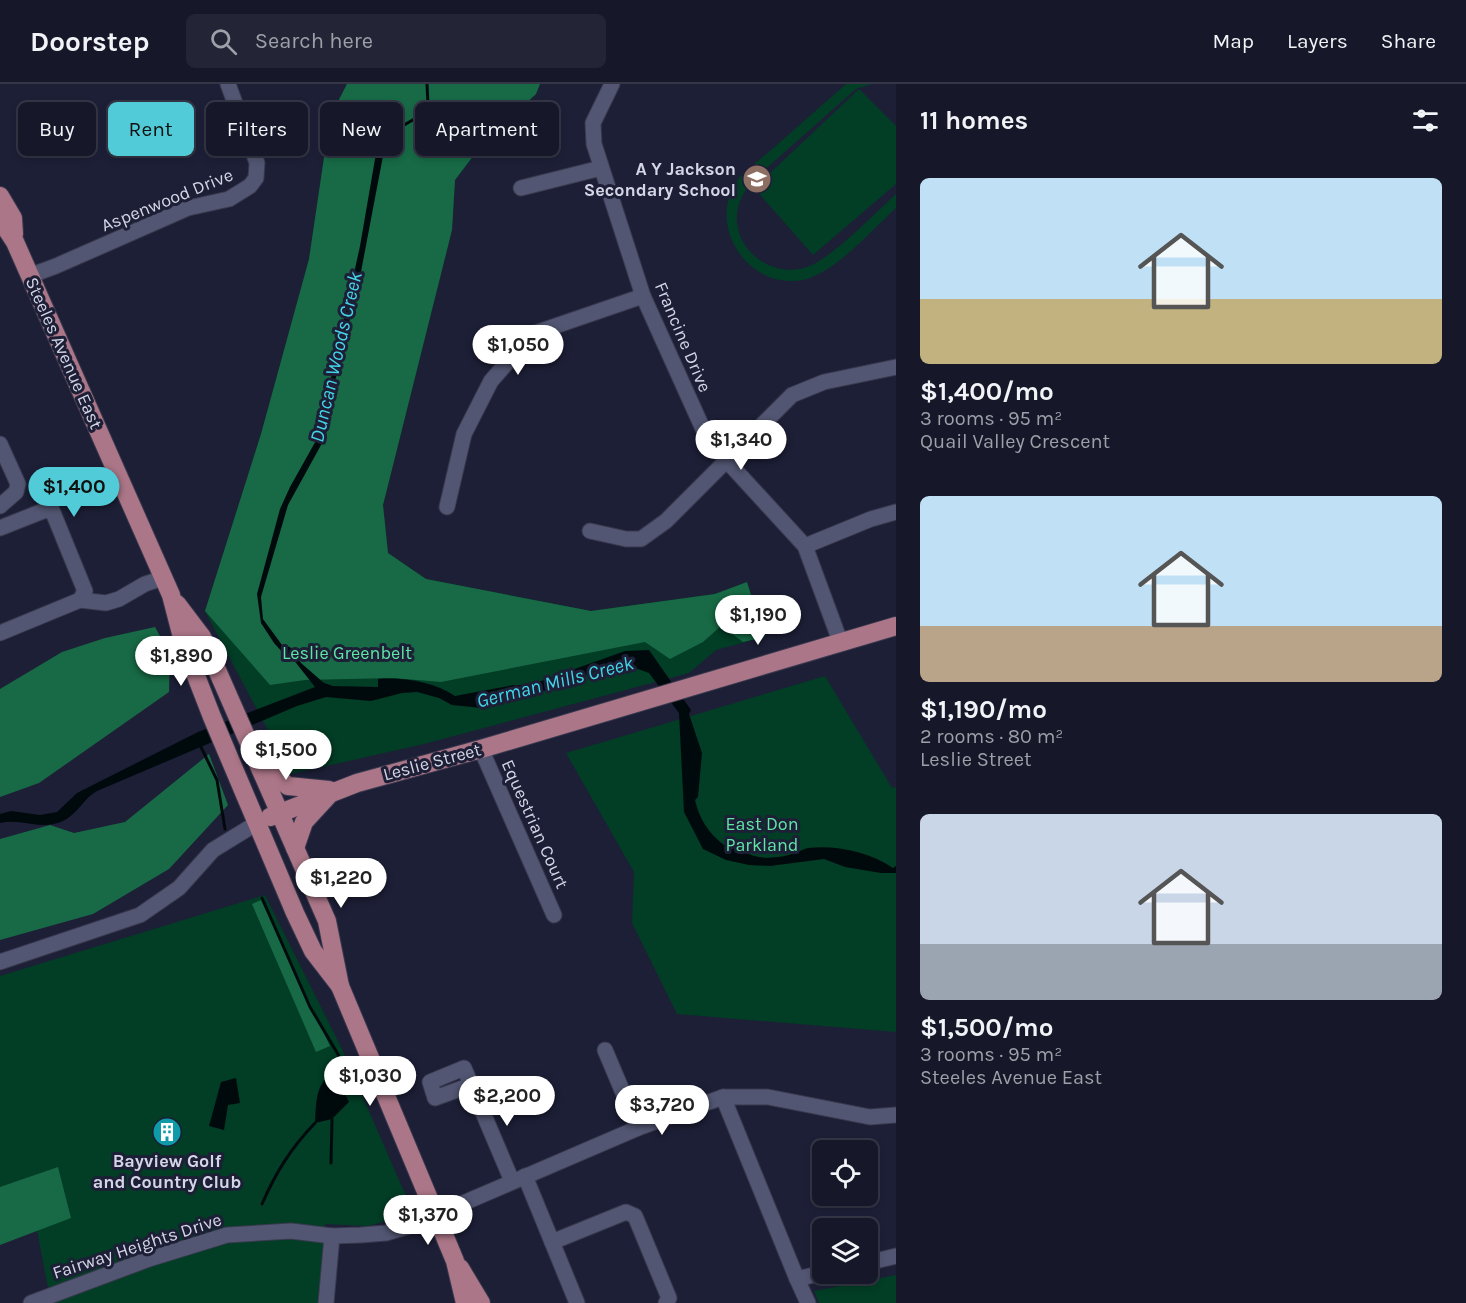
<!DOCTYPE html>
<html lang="en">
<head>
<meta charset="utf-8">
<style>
	body { margin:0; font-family:Karla,sans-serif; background:#232435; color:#f1f3f6; height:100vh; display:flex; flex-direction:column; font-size:22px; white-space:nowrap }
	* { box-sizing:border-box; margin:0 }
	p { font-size:20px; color:#9e9fa8 }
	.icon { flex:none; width:33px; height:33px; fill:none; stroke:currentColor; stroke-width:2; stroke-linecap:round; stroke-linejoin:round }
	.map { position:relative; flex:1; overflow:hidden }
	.details { display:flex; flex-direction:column; background:#161729; width:570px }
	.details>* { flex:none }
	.guide { position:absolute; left:18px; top:18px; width:570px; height:54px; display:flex; gap:12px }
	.controls { position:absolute; left:812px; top:1056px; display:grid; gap:12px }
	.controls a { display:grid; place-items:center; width:66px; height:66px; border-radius:9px; background:#161729; box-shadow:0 3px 9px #0003,0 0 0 2px #353646; font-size:30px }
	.price { position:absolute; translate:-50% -51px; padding:0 14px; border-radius:21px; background:#fff; color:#222; font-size:20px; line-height:39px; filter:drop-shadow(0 2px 3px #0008) }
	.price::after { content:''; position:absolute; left:50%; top:36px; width:18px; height:14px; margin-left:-9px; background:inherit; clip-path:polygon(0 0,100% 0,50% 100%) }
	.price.selected { background:#52cbd8; color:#111 }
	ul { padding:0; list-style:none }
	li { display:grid; align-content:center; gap:12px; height:318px; padding:0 24px }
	li span { display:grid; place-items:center; height:186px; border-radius:9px; color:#555 }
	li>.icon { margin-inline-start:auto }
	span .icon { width:108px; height:108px; fill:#fffc; stroke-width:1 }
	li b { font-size:26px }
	h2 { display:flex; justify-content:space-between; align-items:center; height:72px; padding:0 24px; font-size:26px }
	.chip { padding:0 21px; border-radius:9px; background:#161729; box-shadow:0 3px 9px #0003,0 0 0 2px #353646; font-size:21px; line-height:54px }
	.chip.selected { background:#52cbd8; color:#111 }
	header { display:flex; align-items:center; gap:36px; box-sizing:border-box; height:84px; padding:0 30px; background:#161729; border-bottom:2px solid #353646 }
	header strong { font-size:28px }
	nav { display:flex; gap:33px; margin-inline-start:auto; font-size:21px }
	.search { width:420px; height:54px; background:#232435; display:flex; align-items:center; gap:15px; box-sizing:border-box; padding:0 21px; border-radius:9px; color:#9e9fa8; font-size:22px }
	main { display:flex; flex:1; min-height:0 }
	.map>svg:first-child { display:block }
	.green { fill:#023d25 }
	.forest { fill:#176a45 }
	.water { fill:#000a0d }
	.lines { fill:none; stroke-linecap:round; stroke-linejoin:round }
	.stream { stroke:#000a0d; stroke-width:3 }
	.minor-casing { stroke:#39394e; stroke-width:17 }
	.major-casing { stroke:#39394e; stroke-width:20 }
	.minor { stroke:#525672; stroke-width:15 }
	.major { stroke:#ab7687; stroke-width:18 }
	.labels { text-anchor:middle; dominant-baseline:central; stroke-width:6; stroke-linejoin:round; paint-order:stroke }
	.poi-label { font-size:18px; font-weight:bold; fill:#d4d6e7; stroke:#1d1f37; text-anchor:end }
	.street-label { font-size:18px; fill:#d4d6e7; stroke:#1d1f37 }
	.park-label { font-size:18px; fill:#5fe6a4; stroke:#1d1f37 }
	.water-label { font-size:20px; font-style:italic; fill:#44d5e8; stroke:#1d1f37 }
</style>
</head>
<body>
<header>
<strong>Doorstep</strong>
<div class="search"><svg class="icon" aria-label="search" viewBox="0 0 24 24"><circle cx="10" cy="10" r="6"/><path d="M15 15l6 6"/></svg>Search here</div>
<nav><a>Map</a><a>Layers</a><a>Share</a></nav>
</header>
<main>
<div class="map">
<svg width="896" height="1219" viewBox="0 0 896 1219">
	<rect width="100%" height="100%" fill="#1d1f37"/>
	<g class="green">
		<polygon points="347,0 540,0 536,10 483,59 455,96 452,146 383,421 388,469 426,495 591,527 715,510 747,498 764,553 716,566 689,589 424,660 291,690 205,527 261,350 309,175 330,33"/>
		<path d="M 846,0 L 872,0 L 856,5 L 751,98 C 743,110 736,121 737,136 C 738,170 775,194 807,183 C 831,175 875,129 896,110 L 896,124 C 872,146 835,189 803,196 C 749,206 706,143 737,97 C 745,85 760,76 771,66 C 796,44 821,22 846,0 Z"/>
		<polygon points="859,5 896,42 896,100 813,171 754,104"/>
		<polygon points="825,592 892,704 896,703 896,948 677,930 632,839 634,788 566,669"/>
		<polygon points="265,811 342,965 402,1103 416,1129 368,1142 325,1140 321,1219 51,1219 35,1136 0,1146 0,892"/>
		<polygon points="896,1191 896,1219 819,1219 814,1207"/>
	</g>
	<g class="forest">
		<polygon points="347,0 540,0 536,10 483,59 455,96 452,146 383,421 388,469 426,495 591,527 715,510 747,498 764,553 743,558 721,542 703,558 670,575 645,558 441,598 393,594 305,596 270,601 205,527 261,350 309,175 330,33"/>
		<polygon points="155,543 170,570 169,608 39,699 0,713 0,605 62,568 105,554"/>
		<polygon points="209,670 228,721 169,785 93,830 0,856 0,755 50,741 74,749 125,738"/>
		<polygon points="261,816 330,962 316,968 252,820"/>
		<polygon points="58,1083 71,1134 0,1161 0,1103"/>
	</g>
	<g class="water">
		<path d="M 390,44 L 392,51 L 383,72 L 360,193 L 329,322 L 326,352 L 288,421 L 261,513 L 263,535 L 282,561 L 290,563 L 301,579 L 324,599 L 333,602 L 378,603 L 378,595 C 403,593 434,598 455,612 L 514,601 L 530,601 L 625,567 L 649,566 L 691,626 L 689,630 L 702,669 L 698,713 L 695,716 C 699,734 708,749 724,761 L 735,759 C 747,777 775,776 795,769 C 799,768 803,765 808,764 C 836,761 870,768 893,784 L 896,782 L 896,789 L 881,789 L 845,783 L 824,775 L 770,782 L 749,781 L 726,776 L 703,765 L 684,728 L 679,629 L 649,589 L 638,585 L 594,588 L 551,605 L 482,624 L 452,621 L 439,614 L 417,608 L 402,609 L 371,617 L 326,613 L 297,622 L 97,707 C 84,714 79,728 65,736 C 41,748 23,734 0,739 L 0,730 L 11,727 L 40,731 L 57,728 L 77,709 L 198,648 L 315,603 L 289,570 L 284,570 L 274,559 L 261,539 L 257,510 L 280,425 L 290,403 L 318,353 L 360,162 L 375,75 L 386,47 Z"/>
		<path d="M 331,991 L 336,992 L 349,1018 L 332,1035 L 315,1039 C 316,1022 315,1000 331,991 Z"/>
		<polygon points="236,994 240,1019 228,1021 224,1046 209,1042 221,998"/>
	</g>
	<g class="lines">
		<g class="stream">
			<polyline points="389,50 416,34 428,21 427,0"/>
			<polyline points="200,661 217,696 225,745"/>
			<polyline points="262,814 310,923 339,972 338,995"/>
			<polyline points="331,1079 332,1035"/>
			<path d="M 262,1120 C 276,1088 291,1064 315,1039"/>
		</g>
		<g class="minor-casing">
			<g id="minor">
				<polyline points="612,0 593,39 594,60 643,212 703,345 727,377 805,462 840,557"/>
				<polyline points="521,104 601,84"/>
				<polyline points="29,192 56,182 188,124 229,115 250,102 256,94 257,79 228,0"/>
				<polyline points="0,360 18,400 16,408 0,422"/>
				<polyline points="447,423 464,350 491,297 532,250 643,212"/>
				<polyline points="0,444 43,427 52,426 85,507 80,516"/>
				<polyline points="590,447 626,455 641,455 666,437 792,311 824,298 896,283"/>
				<polyline points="805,462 871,435 896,428"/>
				<polyline points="0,549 80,516 106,519 119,515 145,500 163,494"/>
				<polyline points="481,665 554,831"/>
				<polyline points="0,878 140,831 179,804 213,766 257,739"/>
				<polyline points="605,966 638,1044"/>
				<polyline points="471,1001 435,1014 430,998 464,984 512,1097"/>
				<polyline points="723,1013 797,1195 822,1189"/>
				<polyline points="525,1092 577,1219"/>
				<polyline points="552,1158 626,1128 635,1132 669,1214 666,1219"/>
				<polyline points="867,1179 896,1172"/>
				<polyline points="797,1195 808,1219"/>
				<polyline points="31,1219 149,1175 227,1151 291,1147 332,1152 361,1151 386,1149 410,1142 638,1044 723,1013 768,1013 870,1033 896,1031"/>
				<polyline points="326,1219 332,1152"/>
			</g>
		</g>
		<g class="major-casing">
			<g id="major">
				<polyline points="0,112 13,134 14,150"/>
				<polyline points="0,135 15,158 171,511 184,561 212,633 295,829 313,867 340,902"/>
				<polyline points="177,520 202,553 210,570 327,837 340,902 455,1177 465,1219"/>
				<polyline points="262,682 288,702 329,706"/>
				<polyline points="270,733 357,699 481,665 896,542"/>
				<polyline points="295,764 304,738 328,712"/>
				<polyline points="460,1184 481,1219"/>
			</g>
		</g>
		<use href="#minor" class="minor"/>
		<use href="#major" class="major"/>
	</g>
	<defs>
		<g id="school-disc" transform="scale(1.5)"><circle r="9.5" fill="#8d6e63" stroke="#1d1f37"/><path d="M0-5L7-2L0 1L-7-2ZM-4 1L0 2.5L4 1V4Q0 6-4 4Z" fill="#fff"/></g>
		<g id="building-disc" transform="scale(1.5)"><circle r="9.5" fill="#0f9aa8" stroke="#1d1f37"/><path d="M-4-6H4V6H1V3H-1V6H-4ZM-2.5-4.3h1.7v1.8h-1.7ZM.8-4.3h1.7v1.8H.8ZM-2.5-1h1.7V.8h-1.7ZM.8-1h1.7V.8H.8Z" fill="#fff"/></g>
	</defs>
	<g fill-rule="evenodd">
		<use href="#school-disc" x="757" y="95"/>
		<use href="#building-disc" x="167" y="1048"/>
	</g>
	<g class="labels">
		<g class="poi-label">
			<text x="736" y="85">A Y Jackson<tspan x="736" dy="21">Secondary School</tspan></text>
			<text x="167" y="1077" text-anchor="middle">Bayview Golf<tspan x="167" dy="21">and Country Club</tspan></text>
		</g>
		<g class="street-label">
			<text transform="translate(167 116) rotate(-22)">Aspenwood Drive</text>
			<text transform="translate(683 253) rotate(67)">Francine Drive</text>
			<text transform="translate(64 269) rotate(66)">Steeles Avenue East</text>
			<text transform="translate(432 678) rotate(-15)">Leslie Street</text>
			<text transform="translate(535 740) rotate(66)">Equestrian Court</text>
			<text transform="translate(137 1162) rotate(-18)">Fairway Heights Drive</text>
		</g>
		<g class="park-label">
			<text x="347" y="569">Leslie Greenbelt</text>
			<text x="762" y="740">East Don<tspan x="762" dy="21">Parkland</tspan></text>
		</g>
		<g class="water-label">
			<text transform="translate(336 273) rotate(-77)">Duncan Woods Creek</text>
			<text transform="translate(555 598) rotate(-14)">German Mills Creek</text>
		</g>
	</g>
</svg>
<div class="controls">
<a><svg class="icon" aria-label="locate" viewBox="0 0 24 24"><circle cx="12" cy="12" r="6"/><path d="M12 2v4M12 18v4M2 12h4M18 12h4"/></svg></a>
<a><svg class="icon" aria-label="layers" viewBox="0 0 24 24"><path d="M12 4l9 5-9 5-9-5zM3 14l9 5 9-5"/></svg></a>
</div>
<b class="price" style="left:518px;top:292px">$1,050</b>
<b class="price" style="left:741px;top:387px">$1,340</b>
<b class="price selected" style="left:74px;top:434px">$1,400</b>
<b class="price" style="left:758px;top:562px">$1,190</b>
<b class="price" style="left:181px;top:603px">$1,890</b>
<b class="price" style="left:286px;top:697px">$1,500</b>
<b class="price" style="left:341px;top:825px">$1,220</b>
<b class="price" style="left:370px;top:1023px">$1,030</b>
<b class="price" style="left:507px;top:1043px">$2,200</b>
<b class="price" style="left:662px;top:1052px">$3,720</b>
<b class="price" style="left:428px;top:1162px">$1,370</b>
<div class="guide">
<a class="chip">Buy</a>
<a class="chip selected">Rent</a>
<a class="chip">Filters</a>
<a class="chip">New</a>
<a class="chip">Apartment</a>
</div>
</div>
<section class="details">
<h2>11 homes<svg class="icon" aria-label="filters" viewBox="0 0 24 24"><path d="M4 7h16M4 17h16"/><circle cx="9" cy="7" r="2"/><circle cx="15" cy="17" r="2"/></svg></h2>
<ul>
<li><span style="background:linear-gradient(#bfe0f5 65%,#c2b280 0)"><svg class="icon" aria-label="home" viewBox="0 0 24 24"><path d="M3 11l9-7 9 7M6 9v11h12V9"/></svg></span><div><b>$1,400/mo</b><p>3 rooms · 95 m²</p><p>Quail Valley Crescent</p></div></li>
<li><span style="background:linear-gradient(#bfe0f5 70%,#b9a48a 0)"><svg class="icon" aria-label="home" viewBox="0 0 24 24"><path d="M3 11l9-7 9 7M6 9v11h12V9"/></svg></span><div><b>$1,190/mo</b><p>2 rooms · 80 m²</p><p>Leslie Street</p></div></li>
<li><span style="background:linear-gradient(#c9d6e8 70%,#9aa5b1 0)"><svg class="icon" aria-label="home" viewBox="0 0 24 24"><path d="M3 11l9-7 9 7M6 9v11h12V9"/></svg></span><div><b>$1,500/mo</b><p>3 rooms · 95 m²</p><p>Steeles Avenue East</p></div></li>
</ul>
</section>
</main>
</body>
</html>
